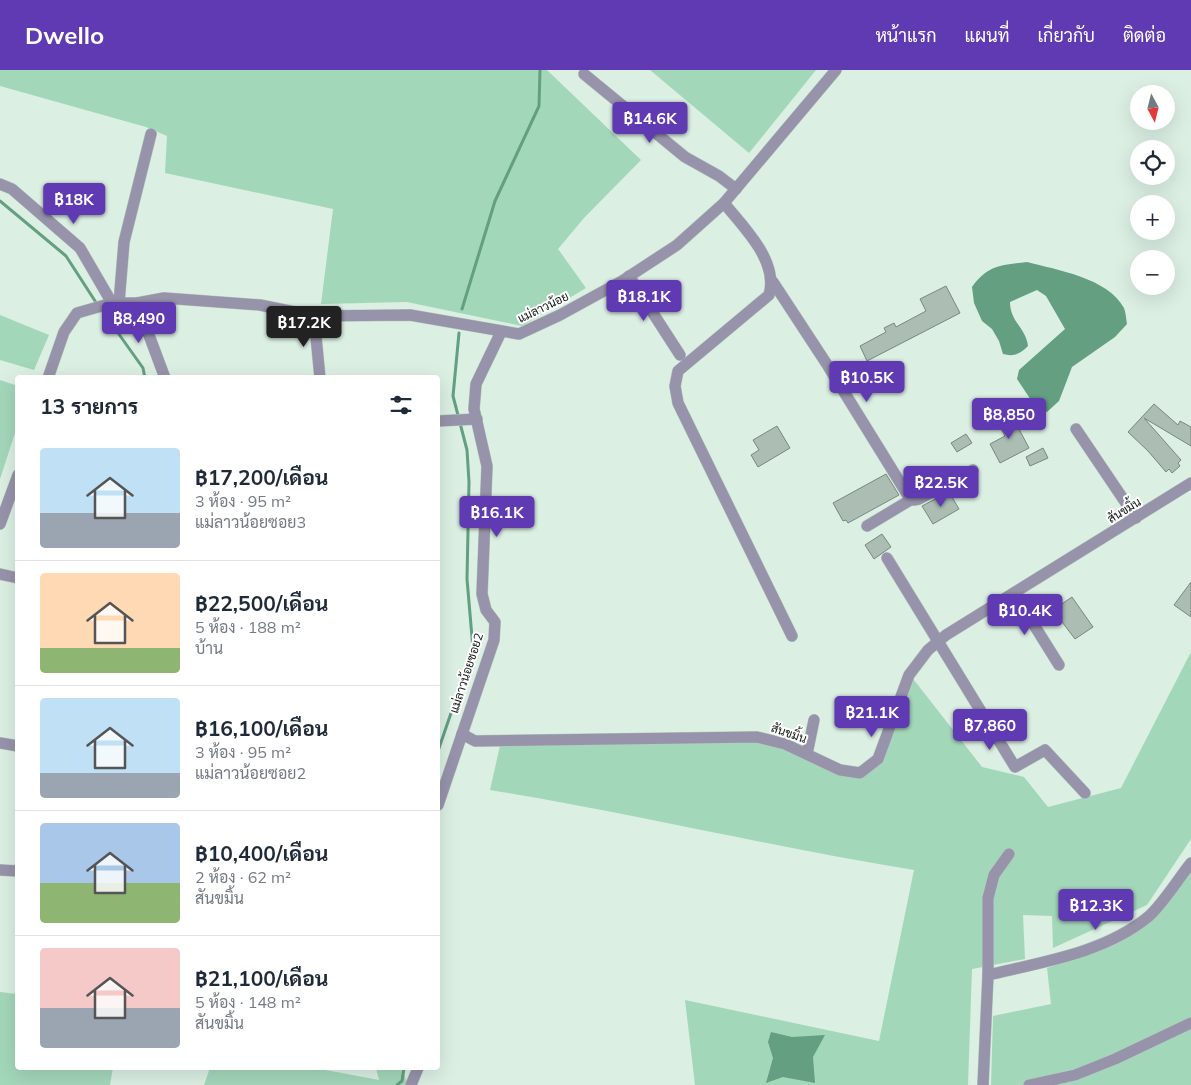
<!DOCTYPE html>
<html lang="th">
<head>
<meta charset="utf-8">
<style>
	body { margin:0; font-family:Mulish,Sarabun,sans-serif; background:#f6f6f7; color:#1f2937; height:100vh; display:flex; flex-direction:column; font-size:19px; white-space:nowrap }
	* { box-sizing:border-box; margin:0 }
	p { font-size:16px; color:#747a83 }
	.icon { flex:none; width:28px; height:28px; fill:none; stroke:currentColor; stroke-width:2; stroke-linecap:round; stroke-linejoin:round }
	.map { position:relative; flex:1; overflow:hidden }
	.sheet { position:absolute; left:15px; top:305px; width:425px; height:695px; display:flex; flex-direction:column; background:#fff; border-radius:5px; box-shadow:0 5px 20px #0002 }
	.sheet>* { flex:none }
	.needle { width:32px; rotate:173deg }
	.tools { position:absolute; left:1130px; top:15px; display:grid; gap:10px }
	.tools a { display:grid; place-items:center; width:45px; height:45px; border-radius:50%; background:#fff; box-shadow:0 5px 20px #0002; font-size:25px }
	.price { position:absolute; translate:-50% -42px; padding:0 11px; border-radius:5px; background:#5f3ab3; color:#fff; font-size:16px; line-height:32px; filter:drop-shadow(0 1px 2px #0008) }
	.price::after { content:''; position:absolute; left:50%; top:30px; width:15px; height:11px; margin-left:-8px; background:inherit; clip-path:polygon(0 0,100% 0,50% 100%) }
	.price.active { background:#222; color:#fff }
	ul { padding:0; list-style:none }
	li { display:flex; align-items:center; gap:15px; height:125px; padding:0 25px }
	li+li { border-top:1px solid #e0e1e3 }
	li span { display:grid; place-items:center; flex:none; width:140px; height:100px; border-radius:5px; color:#555 }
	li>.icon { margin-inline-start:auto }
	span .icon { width:60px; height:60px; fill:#fffc; stroke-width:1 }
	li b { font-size:21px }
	h2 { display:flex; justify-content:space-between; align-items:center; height:60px; padding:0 25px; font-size:21px }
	header { display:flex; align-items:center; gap:30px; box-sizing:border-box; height:70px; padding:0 25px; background:#5f3ab3; color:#fff }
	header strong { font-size:24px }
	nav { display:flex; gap:28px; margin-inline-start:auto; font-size:18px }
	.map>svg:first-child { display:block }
	.green { fill:#a3d7ba }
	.water { fill:#639f80 }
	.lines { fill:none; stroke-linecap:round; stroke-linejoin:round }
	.stream { stroke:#639f80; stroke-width:3 }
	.building { fill:#acbeb4; stroke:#77897f }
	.minor-casing { stroke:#b7c8be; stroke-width:12 }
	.minor { stroke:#9693ab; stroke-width:11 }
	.labels { text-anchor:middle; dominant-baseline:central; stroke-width:4; stroke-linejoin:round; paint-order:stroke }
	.street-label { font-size:12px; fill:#111814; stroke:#fff }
</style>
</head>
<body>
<header>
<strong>Dwello</strong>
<nav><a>หน้าแรก</a><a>แผนที่</a><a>เกี่ยวกับ</a><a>ติดต่อ</a></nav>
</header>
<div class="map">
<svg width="1191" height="1015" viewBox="0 0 1191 1015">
	<rect width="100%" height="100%" fill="#dbefe3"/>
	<g class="green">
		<polygon points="0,0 547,0 641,90 584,148 558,179 586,218 522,256 407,232 321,234 333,139 165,103 167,66 146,57 0,16"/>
		<polygon points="650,0 816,0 749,83"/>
		<polygon points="0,245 49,265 34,300 0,290"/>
		<polygon points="0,310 18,316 17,357 0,409"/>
		<path d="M 1191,582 L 1191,769 L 1147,835 L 1053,878 L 1052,846 L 1023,845 L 1025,889 L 972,899 L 968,1015 L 695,1015 L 685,930 L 879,971 L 914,800 C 772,777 632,743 490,720 L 501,671 L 757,667 L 860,703 L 878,689 L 907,601 L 982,697 L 1024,707 L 1048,737 L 1121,718 Z"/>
		<polygon points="1191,796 1191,1015 991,1015 993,946 1051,934 1047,898 1113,875"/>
		<polygon points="0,922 17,924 18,998 113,998 110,1015 0,1015"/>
		<polygon points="210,998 315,998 379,1010 376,998 402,998 407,1013 405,1015 204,1015"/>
	</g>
	<g class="water">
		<path d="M 1027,192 C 1057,200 1108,208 1124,238 C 1126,243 1126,249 1127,254 L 1115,267 L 1072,297 L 1059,331 L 1047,342 L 1037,339 L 1017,309 L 1019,300 L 1065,259 L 1046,226 L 1037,220 L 1010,232 C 1010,252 1026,258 1028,276 C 1020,284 1014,287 1003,284 L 999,271 L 992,259 L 982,251 L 974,233 L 972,217 C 988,195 1001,195 1027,192 Z"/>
		<polygon points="771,962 792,967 825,965 813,987 815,1013 783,1007 766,1013 773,988 768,972"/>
	</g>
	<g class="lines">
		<g class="stream">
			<polyline points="0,131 66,186 97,234"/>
			<polyline points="101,239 143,298 145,308"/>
			<polyline points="462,239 495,131 539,36 540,0"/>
			<polyline points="438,681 473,579 467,509 469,412 467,380 453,326 459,263"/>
			<polyline points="397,1015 402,1011 404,998"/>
		</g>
	</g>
	<g class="building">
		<polygon points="946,216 960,243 867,291 860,276 886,262 884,258 894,253 896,257 926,241 920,229"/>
		<polygon points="1154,334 1178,355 1180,351 1191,357 1191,376 1144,348 1181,390 1178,393 1180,396 1172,403 1169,399 1166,402 1148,381 1128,362"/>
		<polygon points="1011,344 1029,378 1000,393 990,374 1005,366 997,351"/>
		<polygon points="777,356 790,378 758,397 751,385 759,380 753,370"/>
		<polygon points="966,364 972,373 957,382 951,373"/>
		<polygon points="1043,378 1048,388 1030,396 1026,387"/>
		<polygon points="886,404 899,425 848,453 846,450 843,451 833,433"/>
		<polygon points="949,422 959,439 933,454 922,436"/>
		<polygon points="882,464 891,477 874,489 865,475"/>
		<polygon points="1191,512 1191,547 1174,535"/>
		<polygon points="1072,527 1093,557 1075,569 1053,540"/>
	</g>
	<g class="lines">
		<g class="minor-casing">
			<g id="minor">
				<polyline points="584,4 685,87 719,106 736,119"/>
				<polyline points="0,114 12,119 80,178 112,233"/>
				<path d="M 724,133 C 744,158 779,191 769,225 L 678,301 L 675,316 L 678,333 L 792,566"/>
				<polyline points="629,206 680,285"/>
				<polyline points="773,212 828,296 909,427 914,430 919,429 973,400"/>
				<polyline points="119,233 124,172 151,64"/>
				<polyline points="137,233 165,308"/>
				<polyline points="314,246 320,308"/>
				<polyline points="48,308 64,262 77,243 112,233 137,233 164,228 260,235 314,246 410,245 519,264 560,245 622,211 677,175 724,133 836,0"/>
				<polyline points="438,351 477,349"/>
				<polyline points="1076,359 1136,448"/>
				<polyline points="0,454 18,405"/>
				<polyline points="867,456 912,429"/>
				<polyline points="887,488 1015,697 1045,680 1085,723"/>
				<polyline points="0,504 18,508"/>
				<polyline points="1014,523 1059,595"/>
				<polyline points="462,664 475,671 757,667 785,674 840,700 860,703 878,689 909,605 928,580 946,565 1191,413"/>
				<polyline points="0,673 18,676"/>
				<polyline points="807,684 814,650"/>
				<polyline points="438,735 494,570 495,552 486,540 482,524 487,396 474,339 476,314 501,262"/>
				<polyline points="0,800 18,801"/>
				<path d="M 988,905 C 1042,892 1104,883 1148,847 C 1163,834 1178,809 1191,793"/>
				<polyline points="411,1015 418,998"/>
				<polyline points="983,1015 988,905 988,828 994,805 1009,784"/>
				<polyline points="1029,1015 1075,1005 1115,989 1191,953"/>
			</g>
		</g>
		<use href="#minor" class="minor"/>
	</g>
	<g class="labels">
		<g class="street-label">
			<text transform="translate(543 237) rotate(-26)">แม่ลาวน้อย</text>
			<text transform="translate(1124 440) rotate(-32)">สันขมิ้น</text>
			<text transform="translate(466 603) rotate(-72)">แม่ลาวน้อยซอย2</text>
			<text transform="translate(789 663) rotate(19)">สันขมิ้น</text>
		</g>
	</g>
</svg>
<div class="tools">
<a><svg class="needle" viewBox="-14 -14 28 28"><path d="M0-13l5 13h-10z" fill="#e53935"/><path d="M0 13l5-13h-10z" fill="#747a83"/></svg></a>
<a><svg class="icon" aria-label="locate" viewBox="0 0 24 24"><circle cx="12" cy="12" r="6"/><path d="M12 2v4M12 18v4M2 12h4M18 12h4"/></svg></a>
<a>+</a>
<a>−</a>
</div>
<b class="price" style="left:650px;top:74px">฿14.6K</b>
<b class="price" style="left:74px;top:155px">฿18K</b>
<b class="price" style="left:644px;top:252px">฿18.1K</b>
<b class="price" style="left:139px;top:274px">฿8,490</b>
<b class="price active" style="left:304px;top:278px">฿17.2K</b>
<b class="price" style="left:867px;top:333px">฿10.5K</b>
<b class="price" style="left:1009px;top:370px">฿8,850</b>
<b class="price" style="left:941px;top:438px">฿22.5K</b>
<b class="price" style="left:497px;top:468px">฿16.1K</b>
<b class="price" style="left:1025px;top:566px">฿10.4K</b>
<b class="price" style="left:872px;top:668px">฿21.1K</b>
<b class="price" style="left:990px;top:681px">฿7,860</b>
<b class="price" style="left:1096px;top:861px">฿12.3K</b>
<section class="sheet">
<h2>13 รายการ<svg class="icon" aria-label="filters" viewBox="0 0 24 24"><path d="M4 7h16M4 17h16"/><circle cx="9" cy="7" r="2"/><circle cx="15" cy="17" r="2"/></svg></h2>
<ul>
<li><span style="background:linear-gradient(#bfe0f5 65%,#9aa5b1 0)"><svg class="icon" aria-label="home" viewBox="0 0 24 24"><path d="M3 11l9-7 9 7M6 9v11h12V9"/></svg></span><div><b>฿17,200/เดือน</b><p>3 ห้อง · 95 m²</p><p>แม่ลาวน้อยซอย3</p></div></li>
<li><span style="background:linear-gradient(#ffd9b3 75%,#8fb573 0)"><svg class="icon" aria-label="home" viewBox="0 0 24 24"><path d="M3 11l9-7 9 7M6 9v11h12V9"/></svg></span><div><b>฿22,500/เดือน</b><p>5 ห้อง · 188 m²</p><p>บ้าน</p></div></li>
<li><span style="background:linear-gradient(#bfe0f5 75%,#9aa5b1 0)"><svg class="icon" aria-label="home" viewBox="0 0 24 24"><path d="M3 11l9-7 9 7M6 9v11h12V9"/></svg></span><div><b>฿16,100/เดือน</b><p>3 ห้อง · 95 m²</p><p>แม่ลาวน้อยซอย2</p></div></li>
<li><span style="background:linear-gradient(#a9c7e8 60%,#8fb573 0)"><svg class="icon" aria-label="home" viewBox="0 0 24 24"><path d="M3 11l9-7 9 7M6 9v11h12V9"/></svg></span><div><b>฿10,400/เดือน</b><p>2 ห้อง · 62 m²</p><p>สันขมิ้น</p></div></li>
<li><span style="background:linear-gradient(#f6c9c9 60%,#9aa5b1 0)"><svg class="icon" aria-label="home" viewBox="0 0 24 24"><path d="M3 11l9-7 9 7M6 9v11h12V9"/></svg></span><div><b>฿21,100/เดือน</b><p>5 ห้อง · 148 m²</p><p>สันขมิ้น</p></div></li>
</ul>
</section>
</div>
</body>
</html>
